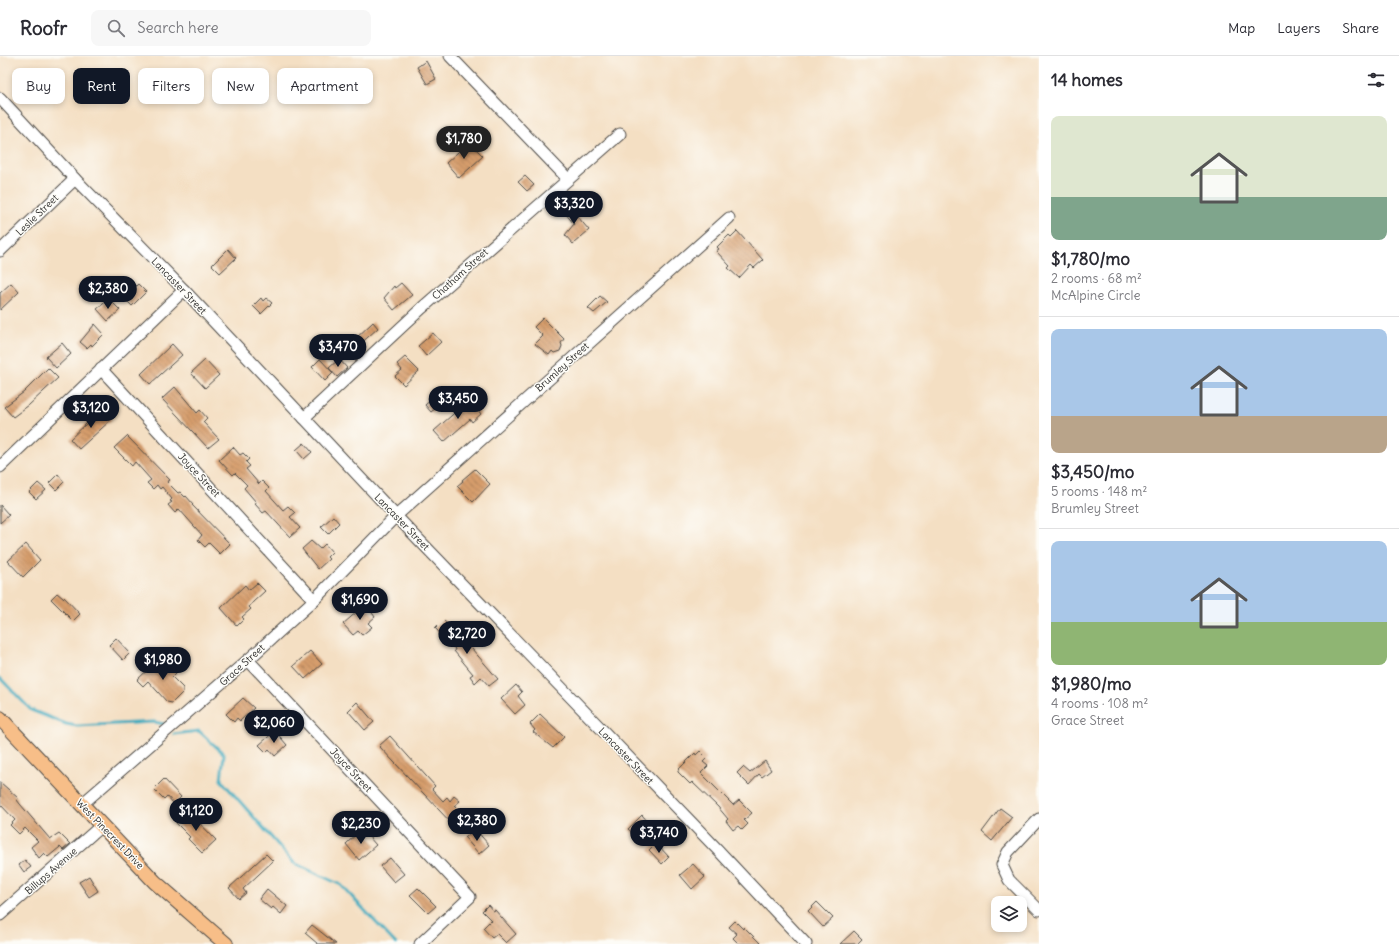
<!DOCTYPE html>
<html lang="en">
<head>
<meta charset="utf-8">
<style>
	body { margin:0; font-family:Delius,sans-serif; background:#f7f7f7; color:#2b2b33; height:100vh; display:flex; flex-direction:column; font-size:15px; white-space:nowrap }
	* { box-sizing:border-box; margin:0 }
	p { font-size:13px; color:#7c7c81 }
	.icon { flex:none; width:22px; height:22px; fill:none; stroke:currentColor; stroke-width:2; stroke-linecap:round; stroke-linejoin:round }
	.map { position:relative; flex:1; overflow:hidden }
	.side { display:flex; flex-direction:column; background:#fff; width:360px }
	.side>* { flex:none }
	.top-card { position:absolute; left:12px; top:12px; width:380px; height:36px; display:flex; gap:8px }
	.tools { position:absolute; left:991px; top:840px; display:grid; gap:8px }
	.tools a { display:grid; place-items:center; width:36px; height:36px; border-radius:8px; background:#fff; box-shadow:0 2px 6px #0003; font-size:20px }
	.price { position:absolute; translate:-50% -34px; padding:0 9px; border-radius:14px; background:#111827; color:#fff; font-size:13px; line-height:26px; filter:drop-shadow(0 1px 2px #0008) }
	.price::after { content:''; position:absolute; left:50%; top:24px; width:12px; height:9px; margin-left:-6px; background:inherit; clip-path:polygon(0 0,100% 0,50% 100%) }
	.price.current { background:#222; color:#fff }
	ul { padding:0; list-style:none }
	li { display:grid; align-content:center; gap:8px; height:212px; padding:0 12px }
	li+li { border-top:1px solid #e1e1e2 }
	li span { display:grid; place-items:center; height:124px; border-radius:8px; color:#555 }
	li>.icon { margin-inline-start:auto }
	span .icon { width:72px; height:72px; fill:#fffc; stroke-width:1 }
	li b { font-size:17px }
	h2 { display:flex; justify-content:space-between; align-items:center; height:48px; padding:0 12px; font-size:17px }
	.pill { padding:0 14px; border-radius:8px; background:#fff; box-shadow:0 2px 6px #0003; font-size:14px; line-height:36px }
	.pill.current { background:#111827; color:#fff }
	header { display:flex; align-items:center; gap:24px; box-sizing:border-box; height:56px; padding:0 20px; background:#fff; border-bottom:1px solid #e1e1e2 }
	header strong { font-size:19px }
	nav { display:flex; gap:22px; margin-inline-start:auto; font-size:14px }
	.search { width:280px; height:36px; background:#f7f7f7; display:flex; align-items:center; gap:10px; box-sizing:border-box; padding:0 14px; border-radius:8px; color:#7c7c81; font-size:15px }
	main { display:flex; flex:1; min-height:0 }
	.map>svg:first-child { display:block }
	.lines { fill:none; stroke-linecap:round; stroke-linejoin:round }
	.stream { stroke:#3eaabe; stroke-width:3 }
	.building { fill:url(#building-back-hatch) }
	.minor-casing { stroke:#494642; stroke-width:13 }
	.major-casing { stroke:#494642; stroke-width:16 }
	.minor { stroke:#fff; stroke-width:11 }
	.major { stroke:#f7be88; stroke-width:14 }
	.labels { text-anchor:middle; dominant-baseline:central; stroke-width:3; stroke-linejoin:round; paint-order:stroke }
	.street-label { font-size:10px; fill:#2b2b2b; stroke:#fdfcf7 }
</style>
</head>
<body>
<header>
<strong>Roofr</strong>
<div class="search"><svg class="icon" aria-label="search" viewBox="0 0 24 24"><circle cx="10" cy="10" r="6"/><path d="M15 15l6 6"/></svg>Search here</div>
<nav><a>Map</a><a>Layers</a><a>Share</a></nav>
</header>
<main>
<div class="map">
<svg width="1039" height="888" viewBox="0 0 1039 888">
	<defs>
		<pattern id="building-back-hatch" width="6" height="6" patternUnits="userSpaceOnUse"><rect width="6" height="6" fill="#d69d6c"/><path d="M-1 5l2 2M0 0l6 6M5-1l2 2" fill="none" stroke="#ae8059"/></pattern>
	</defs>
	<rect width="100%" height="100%" fill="#fdfcf7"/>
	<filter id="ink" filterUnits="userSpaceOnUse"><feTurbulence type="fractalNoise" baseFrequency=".025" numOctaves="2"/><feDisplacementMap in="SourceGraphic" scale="8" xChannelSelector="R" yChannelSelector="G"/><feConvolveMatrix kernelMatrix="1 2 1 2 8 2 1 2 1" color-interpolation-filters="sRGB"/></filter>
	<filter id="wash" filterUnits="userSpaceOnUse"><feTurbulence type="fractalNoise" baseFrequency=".012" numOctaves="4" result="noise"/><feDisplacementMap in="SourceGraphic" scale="16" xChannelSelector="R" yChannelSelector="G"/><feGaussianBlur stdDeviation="0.9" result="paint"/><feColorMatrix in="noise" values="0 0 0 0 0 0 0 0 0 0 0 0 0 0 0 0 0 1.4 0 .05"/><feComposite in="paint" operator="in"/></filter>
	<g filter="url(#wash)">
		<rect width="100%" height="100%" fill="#f4dfc3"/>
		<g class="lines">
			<g class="stream">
				<polyline points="0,622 31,654 66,668 77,670 154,666 164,668"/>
				<polyline points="174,678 199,675 224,698 221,724 294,807 341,829 396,888"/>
			</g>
		</g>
		<g id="blocks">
			<g class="building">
				<polygon points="426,5 436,23 427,28 417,11"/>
				<polygon points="469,86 483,100 459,122 446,107"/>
				<polygon points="525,120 534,129 527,135 518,126"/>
				<polygon points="568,146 574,153 572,154 589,174 573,188 565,179 574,168 561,152"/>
				<polygon points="737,175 763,204 754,212 751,209 739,222 728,212 730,210 716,195 719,193 717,191 729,179 731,181"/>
				<polygon points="228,193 236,202 220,217 212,209"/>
				<polygon points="11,227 19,236 0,254 0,237"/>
				<polygon points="401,227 412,239 394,254 384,242 394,230 395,232"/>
				<polygon points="138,228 146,236 132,250 124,242"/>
				<polygon points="600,240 607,246 594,257 588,252"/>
				<polygon points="261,242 263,245 266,242 272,247 261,258 253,250"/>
				<polygon points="109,243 120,254 108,265 97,253"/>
				<polygon points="543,262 564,283 561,287 562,290 560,295 554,297 552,295 549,299 535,288 543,280 534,271"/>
				<polygon points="373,266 378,272 358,290 353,285"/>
				<polygon points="95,268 104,278 92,290 91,288 87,292 80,286"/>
				<polygon points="433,277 441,286 426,300 418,290"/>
				<polygon points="62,287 71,298 56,312 46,301"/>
				<polygon points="172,288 182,299 150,328 141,318"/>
				<polygon points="405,301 419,315 404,329 395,320 402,314 397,308"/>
				<polygon points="320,303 333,317 325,325 312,311"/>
				<polygon points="339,303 347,312 337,321 329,312"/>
				<polygon points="205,304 219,319 205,332 191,317"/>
				<polygon points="48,312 58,322 29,349 13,361 4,351 24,336"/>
				<polygon points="175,331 197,357 200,354 207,362 203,366 219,383 208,392 162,343"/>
				<polygon points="442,334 448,342 431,356 425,349"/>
				<polygon points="468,341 481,358 472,366 470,363 444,386 434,375 460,352 458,349"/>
				<polygon points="102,353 112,363 79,393 70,383"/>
				<polygon points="127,380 170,424 167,426 178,437 180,436 185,441 186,440 193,448 192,449 230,488 220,498 209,487 205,491 198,484 202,479 179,453 175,457 168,449 172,446 170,445 172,443 162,431 160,433 157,429 153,433 147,427 151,424 135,406 132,410 114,392"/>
				<polygon points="304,387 312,396 304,403 296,394"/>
				<polygon points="233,391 240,399 243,397 249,403 246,406 250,410 246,413 259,428 262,425 269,432 266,435 283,454 288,450 295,457 290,461 300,472 290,481 266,455 263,457 255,448 256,446 244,432 247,429 235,417 233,419 219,404"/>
				<polygon points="475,413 490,428 473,446 457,430 463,425 462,424"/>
				<polygon points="58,418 64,426 56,434 49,427"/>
				<polygon points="38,427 46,434 36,443 29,436"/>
				<polygon points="0,449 9,459 0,467"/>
				<polygon points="333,460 339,467 328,478 321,471"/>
				<polygon points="311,485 320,493 325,488 332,496 327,501 329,503 318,513 302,493"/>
				<polygon points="26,488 40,504 23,521 8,505"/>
				<polygon points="257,527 265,535 253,546 249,551 251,553 242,561 244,563 237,570 221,552 245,529 249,534"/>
				<polygon points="57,537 63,542 64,541 80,558 73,565 51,543"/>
				<polygon points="366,548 375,561 368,567 372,571 362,579 358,575 353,579 343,568"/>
				<polygon points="443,564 465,585 498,623 489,630 481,621 475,627 470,620 473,618 454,595 455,593 435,572"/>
				<polygon points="116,582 130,597 123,604 109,589"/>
				<polygon points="310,595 322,608 305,623 293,610"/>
				<polygon points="157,605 161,609 165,606 176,617 172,621 183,632 183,636 172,647 167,646 148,625 143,630 137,624"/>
				<polygon points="516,629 522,636 518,640 525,649 515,658 501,643"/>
				<polygon points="243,642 254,652 240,665 237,662 234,666 226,658"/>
				<polygon points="357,646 374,666 365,674 348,655"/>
				<polygon points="540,658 564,681 553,692 533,676 535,674 530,668"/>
				<polygon points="275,675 287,689 275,700 269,693 266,696 259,689"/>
				<polygon points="390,680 435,730 432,733 443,745 447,741 450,745 454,740 460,745 454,750 464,760 454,770 379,690"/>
				<polygon points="700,695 707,702 703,706 708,710 701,717 733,749 739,744 752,757 744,764 748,768 742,774 738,770 733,774 726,765 728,763 718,751 692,726 690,728 678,716 678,714 695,697 696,699"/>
				<polygon points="765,705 771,714 762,721 759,718 749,729 737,717 743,711 750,717"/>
				<polygon points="164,723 181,741 174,748 167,740 164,743 154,733"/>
				<polygon points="0,726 18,742 17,744 20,748 50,783 59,777 70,788 63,794 60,791 48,801 44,797 39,802 31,791 38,785 25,772 19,778 10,769 15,764 0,748"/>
				<polygon points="1000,752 1012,761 992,785 982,776"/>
				<polygon points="188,755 216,784 202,797 188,783 190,781 176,767"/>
				<polygon points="642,759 650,768 637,781 628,773"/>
				<polygon points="362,773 376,789 359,804 346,788"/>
				<polygon points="475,773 489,789 479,798 465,782"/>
				<polygon points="656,787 669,801 662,808 649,794"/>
				<polygon points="266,798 273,805 243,833 246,837 239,843 229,832"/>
				<polygon points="390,802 404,818 394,826 380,810"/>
				<polygon points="25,804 31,811 24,816 19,809"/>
				<polygon points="693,808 705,821 692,833 680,819"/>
				<polygon points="89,820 98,835 89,841 79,826"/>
				<polygon points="418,832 436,850 428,857 410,839"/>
				<polygon points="267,833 287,850 281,858 273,851 271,853 259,843"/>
				<polygon points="817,846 833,862 823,871 808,855"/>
				<polygon points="488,849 493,855 495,854 516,878 506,887 497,878 492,882 483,872 491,864 482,855"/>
				<polygon points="735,865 743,873 744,871 761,888 739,888 733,882 737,878 729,871"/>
				<polygon points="312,869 336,888 318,888 305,877"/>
				<polygon points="854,875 862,883 857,888 840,888"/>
			</g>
		</g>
	</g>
	<g filter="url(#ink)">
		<use href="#blocks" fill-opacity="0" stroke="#494642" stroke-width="1"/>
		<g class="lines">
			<g class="minor-casing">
				<g id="minor">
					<polyline points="450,0 568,123"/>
					<polyline points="0,42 75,123 184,234 396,460 717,793 806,888"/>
					<polyline points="0,195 75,123"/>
					<polyline points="101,313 314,544"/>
					<polyline points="304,362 422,252 620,78"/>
					<polyline points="0,411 184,234"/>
					<polyline points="248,604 470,841 420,888"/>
					<polyline points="81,749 248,604 314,544 396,460 729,162"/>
					<polyline points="1039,763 1008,796 1002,809 1009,824 1039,854"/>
					<polyline points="0,859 101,770"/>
				</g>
			</g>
			<g class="major-casing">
				<polyline id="major" points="0,662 155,826 226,888"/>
			</g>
			<use href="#minor" class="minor"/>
			<use href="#major" class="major"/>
		</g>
	</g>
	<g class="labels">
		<g class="street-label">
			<text transform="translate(37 159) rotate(-44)">Leslie Street</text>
			<text transform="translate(460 218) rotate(-42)">Chatham Street</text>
			<text transform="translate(179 230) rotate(46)">Lancaster Street</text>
			<text transform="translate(562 311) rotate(-42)">Brumley Street</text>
			<text transform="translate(199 419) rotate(47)">Joyce Street</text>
			<text transform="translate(402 466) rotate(46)">Lancaster Street</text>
			<text transform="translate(242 609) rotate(-42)">Grace Street</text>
			<text transform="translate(626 700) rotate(46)">Lancaster Street</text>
			<text transform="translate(351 714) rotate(47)">Joyce Street</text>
			<text transform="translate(110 778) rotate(46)">West Pinecrest Drive</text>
			<text transform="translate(51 815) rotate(-41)">Billups Avenue</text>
		</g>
	</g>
</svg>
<div class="tools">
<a><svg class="icon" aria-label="layers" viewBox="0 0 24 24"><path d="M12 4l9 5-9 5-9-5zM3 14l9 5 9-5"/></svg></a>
</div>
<b class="price current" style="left:464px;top:104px">$1,780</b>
<b class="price" style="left:574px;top:169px">$3,320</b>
<b class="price" style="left:108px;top:254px">$2,380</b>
<b class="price" style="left:338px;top:312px">$3,470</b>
<b class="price" style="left:458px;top:364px">$3,450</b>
<b class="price" style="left:91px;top:373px">$3,120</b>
<b class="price" style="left:360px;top:565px">$1,690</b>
<b class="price" style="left:467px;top:599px">$2,720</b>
<b class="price" style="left:163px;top:625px">$1,980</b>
<b class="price" style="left:274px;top:688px">$2,060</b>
<b class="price" style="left:196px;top:776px">$1,120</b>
<b class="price" style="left:477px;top:786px">$2,380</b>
<b class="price" style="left:361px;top:789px">$2,230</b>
<b class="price" style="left:659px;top:798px">$3,740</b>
<div class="top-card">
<a class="pill">Buy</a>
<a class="pill current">Rent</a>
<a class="pill">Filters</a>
<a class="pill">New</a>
<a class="pill">Apartment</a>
</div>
</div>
<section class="side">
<h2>14 homes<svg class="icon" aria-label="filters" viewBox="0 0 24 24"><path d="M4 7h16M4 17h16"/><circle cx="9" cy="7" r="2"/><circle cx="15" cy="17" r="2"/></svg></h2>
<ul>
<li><span style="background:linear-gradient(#dfe7d0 65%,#7fa58c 0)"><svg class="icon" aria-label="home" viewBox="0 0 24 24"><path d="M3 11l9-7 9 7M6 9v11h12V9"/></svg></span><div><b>$1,780/mo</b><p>2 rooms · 68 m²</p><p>McAlpine Circle</p></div></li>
<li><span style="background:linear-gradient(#a9c7e8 70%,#b9a48a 0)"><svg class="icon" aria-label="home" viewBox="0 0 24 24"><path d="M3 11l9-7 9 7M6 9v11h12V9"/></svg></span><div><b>$3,450/mo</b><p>5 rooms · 148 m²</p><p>Brumley Street</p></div></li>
<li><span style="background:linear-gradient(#a9c7e8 65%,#8fb573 0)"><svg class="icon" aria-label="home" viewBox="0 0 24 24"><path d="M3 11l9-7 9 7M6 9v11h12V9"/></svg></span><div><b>$1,980/mo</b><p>4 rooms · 108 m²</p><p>Grace Street</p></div></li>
</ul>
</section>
</main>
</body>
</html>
